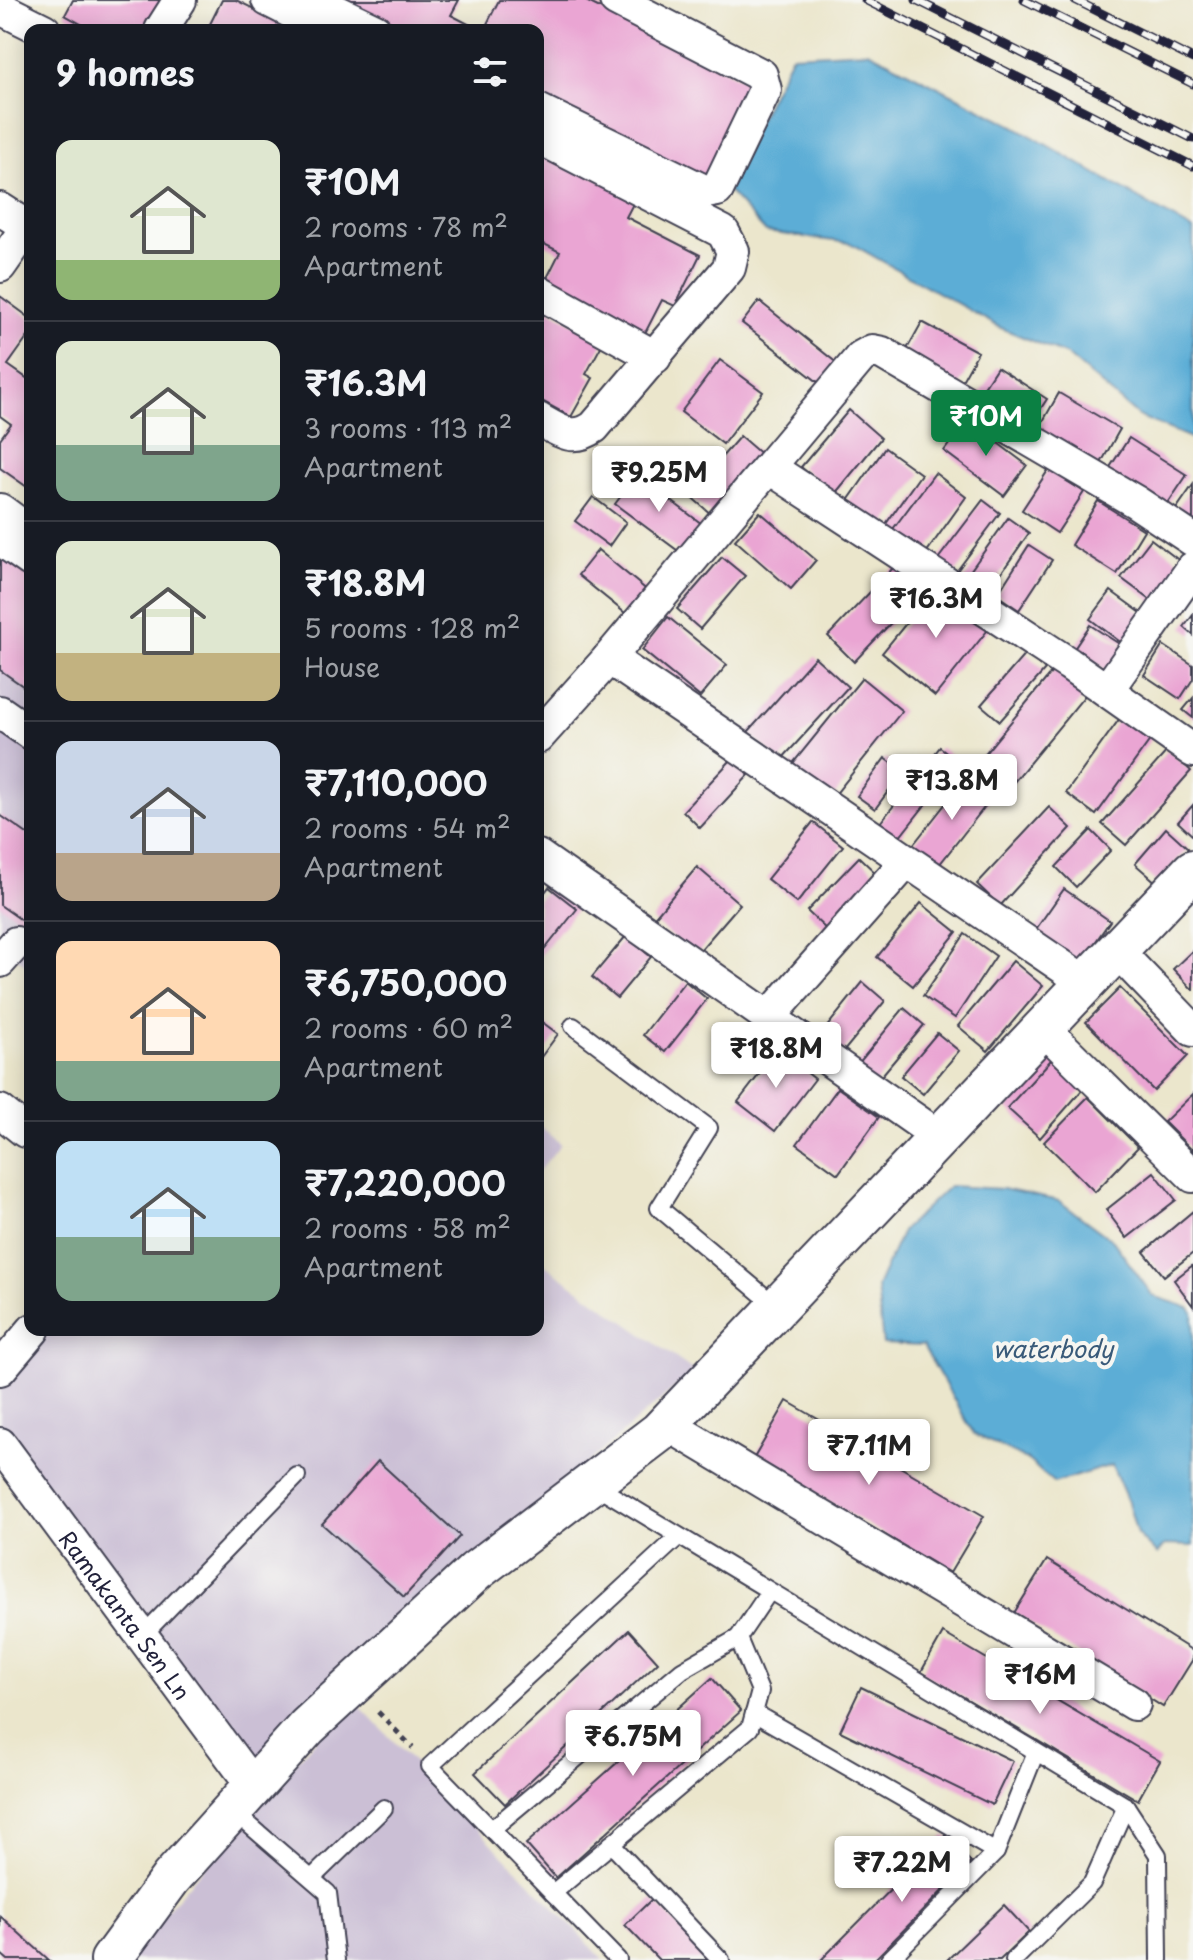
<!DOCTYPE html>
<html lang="en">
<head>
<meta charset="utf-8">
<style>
	body { margin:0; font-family:"Playpen Sans",sans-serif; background:#242831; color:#f1f3f6; height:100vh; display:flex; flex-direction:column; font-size:30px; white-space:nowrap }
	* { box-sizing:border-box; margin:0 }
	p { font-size:26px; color:#9ea1a6 }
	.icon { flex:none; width:44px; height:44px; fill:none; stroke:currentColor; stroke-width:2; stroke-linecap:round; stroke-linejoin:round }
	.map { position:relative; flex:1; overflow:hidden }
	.panel { position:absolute; left:24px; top:24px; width:520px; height:1312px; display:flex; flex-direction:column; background:#171b24; border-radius:16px; box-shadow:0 4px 20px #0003 }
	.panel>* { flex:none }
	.price { position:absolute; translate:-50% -68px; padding:0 18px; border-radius:8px; background:#fff; color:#222; font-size:26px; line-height:52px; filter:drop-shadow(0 2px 4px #0008) }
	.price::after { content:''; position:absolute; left:50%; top:48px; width:24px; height:18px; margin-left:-12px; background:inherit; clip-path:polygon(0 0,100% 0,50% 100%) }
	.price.current { background:#0b8043; color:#fff }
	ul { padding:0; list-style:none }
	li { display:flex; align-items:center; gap:24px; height:200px; padding:0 32px }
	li+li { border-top:2px solid #363941 }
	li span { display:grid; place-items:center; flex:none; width:224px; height:160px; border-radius:16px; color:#555 }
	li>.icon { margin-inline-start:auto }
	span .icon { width:96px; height:96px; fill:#fffc; stroke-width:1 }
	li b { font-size:34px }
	h2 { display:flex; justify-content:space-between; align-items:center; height:96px; padding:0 32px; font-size:34px }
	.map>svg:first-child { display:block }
	.industrial { fill:#cbbfd5 }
	.water { fill:#5badd6; stroke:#3e6888; stroke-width:2 }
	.building { fill:#eaa5d3 }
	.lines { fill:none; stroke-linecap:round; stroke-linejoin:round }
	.service-casing { stroke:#403f51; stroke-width:20 }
	.minor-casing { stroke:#403f51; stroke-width:36 }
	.tertiary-casing { stroke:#403f51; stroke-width:44 }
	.path { stroke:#403f51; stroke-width:5; stroke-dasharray:6 6; stroke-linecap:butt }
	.service { stroke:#fff; stroke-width:16 }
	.minor { stroke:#fff; stroke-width:32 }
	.tertiary { stroke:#fff; stroke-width:40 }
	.rail-casing { stroke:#22223b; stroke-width:9 }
	.rail { stroke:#f6f6f2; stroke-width:6; stroke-dasharray:18; stroke-linecap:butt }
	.labels { text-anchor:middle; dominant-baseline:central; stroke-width:8; stroke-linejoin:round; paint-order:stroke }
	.street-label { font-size:22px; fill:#22223b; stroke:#f6f6f2 }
	.water-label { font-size:24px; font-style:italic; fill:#395a79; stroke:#f6f6f2 }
</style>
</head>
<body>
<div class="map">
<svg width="1193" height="1960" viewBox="0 0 1193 1960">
	<rect width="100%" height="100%" fill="#f6f6f2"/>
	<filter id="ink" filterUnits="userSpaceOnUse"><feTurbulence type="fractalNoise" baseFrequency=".0125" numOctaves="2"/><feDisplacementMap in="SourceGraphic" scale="16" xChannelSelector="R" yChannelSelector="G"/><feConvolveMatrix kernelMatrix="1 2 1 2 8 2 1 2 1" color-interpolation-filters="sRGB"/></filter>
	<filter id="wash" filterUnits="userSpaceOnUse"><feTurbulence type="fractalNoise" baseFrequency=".006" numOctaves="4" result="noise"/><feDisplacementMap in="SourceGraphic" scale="32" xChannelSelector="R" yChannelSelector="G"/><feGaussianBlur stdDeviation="1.8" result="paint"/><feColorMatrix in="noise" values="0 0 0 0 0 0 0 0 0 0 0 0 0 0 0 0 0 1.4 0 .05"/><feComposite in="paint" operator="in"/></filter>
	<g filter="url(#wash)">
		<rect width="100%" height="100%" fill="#ebe6cc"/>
		<g class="industrial">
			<polygon points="0,505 30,527 30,968 0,944"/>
			<polygon points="538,1124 561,1144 538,1172"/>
			<polygon points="538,1260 694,1371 515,1526 253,1775 0,1429 0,1388 48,1330 538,1330"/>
			<polygon points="352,1698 604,1960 123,1960"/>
		</g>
		<g class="water">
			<polygon points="868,51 1014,126 1193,230 1193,439 1138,416 1067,355 1001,328 850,243 766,232 728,191 757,123 792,55"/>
			<polygon points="949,1186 1003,1189 1059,1201 1113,1241 1153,1296 1190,1308 1193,1313 1193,1546 1164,1545 1157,1554 1137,1534 1128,1502 1112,1465 1054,1483 1028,1460 974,1434 923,1346 883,1344 877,1287 902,1231"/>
		</g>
		<g id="blocks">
			<g class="building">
				<polygon points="73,0 165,0 149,30 92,30 65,15"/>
				<polygon points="222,0 236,0 296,30 207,30"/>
				<polygon points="330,0 459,0 451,15 480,30 385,30"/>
				<polygon points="499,0 584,0 762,89 714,185 538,97 538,30 484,30"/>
				<polygon points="538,148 636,198 626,217 700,255 675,306 662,300 643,337 543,286 560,252 538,241"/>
				<polygon points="0,296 30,318 30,334 8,365 28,379 30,376 30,489 0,468 0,439 11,424 0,416"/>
				<polygon points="759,301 843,368 827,389 742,323"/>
				<polygon points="538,303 604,341 586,374 593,378 571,417 538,399"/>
				<polygon points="922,322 978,352 958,388 902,358"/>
				<polygon points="720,360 763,392 723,444 681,412"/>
				<polygon points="997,367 1047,399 1026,431 976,399"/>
				<polygon points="1059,393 1120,429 1096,472 1034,437"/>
				<polygon points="849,410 881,438 834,495 801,467"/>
				<polygon points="967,420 1027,465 1004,496 944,451"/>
				<polygon points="740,436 770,462 719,521 689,495"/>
				<polygon points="1129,438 1187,475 1162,512 1105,475"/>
				<polygon points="885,448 921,474 883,528 847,502"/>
				<polygon points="1049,469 1084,492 1057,533 1022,510"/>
				<polygon points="935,473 966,497 926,553 893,529"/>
				<polygon points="637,475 702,524 681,553 615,504"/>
				<polygon points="1193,485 1193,535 1170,518"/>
				<polygon points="593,497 626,522 609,546 575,521"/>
				<polygon points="983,500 1000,513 953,576 935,563"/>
				<polygon points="1098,501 1144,530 1117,574 1071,545"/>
				<polygon points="760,512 816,560 791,589 735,540"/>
				<polygon points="1008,518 1029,533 985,596 963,581"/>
				<polygon points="1151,539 1185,565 1156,604 1121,578"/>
				<polygon points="1029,545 1052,560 1019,610 997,595"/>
				<polygon points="0,546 30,567 30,691 0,670"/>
				<polygon points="598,550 649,592 630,617 578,575"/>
				<polygon points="722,557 745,576 700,629 677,609"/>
				<polygon points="896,565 922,590 854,662 828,636"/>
				<polygon points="938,584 991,626 935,696 882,653"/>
				<polygon points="1111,591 1148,618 1127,647 1090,619"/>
				<polygon points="1193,615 1193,635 1184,627"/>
				<polygon points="668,617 727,665 700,697 642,650"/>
				<polygon points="1090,625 1124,647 1108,671 1074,649"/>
				<polygon points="1163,645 1193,665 1193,679 1180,699 1144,675"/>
				<polygon points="1026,653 1045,670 1000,721 981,705"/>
				<polygon points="815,657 848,687 780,761 748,732"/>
				<polygon points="1056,667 1087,693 1013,783 982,757"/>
				<polygon points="862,678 902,711 830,801 789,768"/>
				<polygon points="1193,698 1193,718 1183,710"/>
				<polygon points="1123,714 1153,736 1096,815 1066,793"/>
				<polygon points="940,747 959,762 895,843 876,828"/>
				<polygon points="1168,750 1191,771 1126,845 1102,824"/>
				<polygon points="885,758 903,771 875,809 857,796"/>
				<polygon points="732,759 749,775 700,828 683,811"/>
				<polygon points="969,774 994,795 935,870 909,850"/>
				<polygon points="1193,805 1193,836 1178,822"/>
				<polygon points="1049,807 1071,828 1000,906 977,884"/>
				<polygon points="0,815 30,836 30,926 0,905"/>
				<polygon points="813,822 843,846 797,903 767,879"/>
				<polygon points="1166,828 1188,848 1157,883 1135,864"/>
				<polygon points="1091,830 1111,850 1076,887 1056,867"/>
				<polygon points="859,857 882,879 830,933 807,911"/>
				<polygon points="697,867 740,904 695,956 652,920"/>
				<polygon points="549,887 577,909 538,958 538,901"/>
				<polygon points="1064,889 1110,921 1080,964 1034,932"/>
				<polygon points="921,903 957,932 913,986 877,957"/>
				<polygon points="965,934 996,956 955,1018 923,996"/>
				<polygon points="626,936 651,957 617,998 592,977"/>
				<polygon points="1193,950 1193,990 1173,969"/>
				<polygon points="1013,961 1043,986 988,1051 958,1026"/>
				<polygon points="685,981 707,999 665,1052 643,1035"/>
				<polygon points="863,982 885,1001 839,1057 817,1039"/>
				<polygon points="1120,988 1188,1056 1154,1091 1086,1022"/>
				<polygon points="904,1008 924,1025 873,1086 853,1070"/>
				<polygon points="538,1019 558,1034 541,1057 538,1055"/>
				<polygon points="937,1033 959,1051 923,1094 901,1076"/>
				<polygon points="778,1050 815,1079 775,1131 738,1102"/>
				<polygon points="1051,1060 1083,1089 1040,1138 1007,1108"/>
				<polygon points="838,1088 879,1117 838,1174 797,1144"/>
				<polygon points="1193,1094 1193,1151 1164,1122"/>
				<polygon points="1088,1097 1138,1147 1095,1192 1044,1142"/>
				<polygon points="1154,1172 1176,1200 1127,1238 1106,1210"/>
				<polygon points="1193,1211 1193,1253 1164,1276 1144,1252"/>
				<polygon points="1193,1265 1193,1306 1174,1280"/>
				<polygon points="787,1401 984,1516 950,1573 754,1458"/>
				<polygon points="378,1461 460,1536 404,1597 322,1524"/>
				<polygon points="1047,1560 1193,1651 1193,1659 1163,1707 1014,1613"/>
				<polygon points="629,1630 658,1662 505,1804 475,1773"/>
				<polygon points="943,1633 1160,1761 1138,1800 921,1672"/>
				<polygon points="712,1678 741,1711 556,1878 526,1844"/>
				<polygon points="861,1687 1013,1761 992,1805 840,1731"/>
				<polygon points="945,1835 971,1862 874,1960 821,1960"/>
				<polygon points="652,1899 711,1960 659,1960 625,1925"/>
				<polygon points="1004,1905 1029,1932 1000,1960 947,1960"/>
				<polygon points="0,1916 49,1960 8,1960 0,1953"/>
			</g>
		</g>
	</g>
	<g filter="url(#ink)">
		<use href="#blocks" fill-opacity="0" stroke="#403f51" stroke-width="2"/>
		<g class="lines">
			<g class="service-casing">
				<g id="service">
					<polyline points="573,1026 709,1128 659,1208 777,1307"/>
					<polyline points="593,1484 1126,1806 1158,1855 1159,1960"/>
					<polyline points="142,1636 297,1476"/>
					<polyline points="754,1713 996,1852"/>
					<polyline points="232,1810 328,1893 336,1960"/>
					<polyline points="492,1829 682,1670 738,1638"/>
					<polyline points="611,1844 721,1960"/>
					<polyline points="312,1878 384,1808"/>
					<polyline points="553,1893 750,1728 760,1691 738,1638 769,1592"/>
					<polyline points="618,1960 430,1766 678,1537"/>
					<polyline points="889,1960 996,1852 1035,1754"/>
					<polyline points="1014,1960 1092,1883 1126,1806"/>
				</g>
			</g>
			<g class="minor-casing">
				<g id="minor">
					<polyline points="268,0 327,30"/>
					<polyline points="313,0 375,30"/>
					<polyline points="0,8 44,30"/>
					<polyline points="161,30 180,0"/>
					<polyline points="538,110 706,192 717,190 765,90 761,75 616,0"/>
					<path d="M 538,137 L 723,232 L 733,251 L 729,268 L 594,427 C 573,442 559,431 538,419"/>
					<polyline points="0,209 30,228"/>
					<polyline points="0,266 28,226"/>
					<polyline points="538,292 655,357"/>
					<polyline points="770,468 1069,664 1193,751"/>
					<polyline points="0,510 30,532"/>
					<polyline points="0,539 30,560"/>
					<polyline points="609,658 1085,982"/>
					<polyline points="1107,690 1193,568"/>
					<polyline points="0,712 30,733"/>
					<polyline points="538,737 609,658 861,357 872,351 882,353 1136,502 1193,540"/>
					<polyline points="538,856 941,1138"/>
					<polyline points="1117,951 1193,1030"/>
					<polyline points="0,961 16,943"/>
					<polyline points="769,1017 906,862"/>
					<polyline points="1044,1029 1193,1176"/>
					<polyline points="0,1111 25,1131"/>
					<polyline points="0,1369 33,1330"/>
					<polyline points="667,1424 1134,1704"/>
					<path id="s1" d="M 0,1444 L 253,1786"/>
				</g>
			</g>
			<g class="tertiary-casing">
				<polyline id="tertiary" points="111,1960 171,1878 307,1727 476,1571 659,1432 1193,870"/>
			</g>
			<polyline class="path" points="378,1712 413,1748"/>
			<use href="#service" class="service"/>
			<use href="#minor" class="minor"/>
			<use href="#tertiary" class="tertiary"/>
			<g class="rail-casing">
				<g id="rail">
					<polyline points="865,0 1193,166"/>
					<polyline points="916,0 1193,139"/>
					<polyline points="1024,0 1193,84"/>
					<polyline points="1075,0 1193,59"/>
				</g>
			</g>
			<use href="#rail" class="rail"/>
		</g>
	</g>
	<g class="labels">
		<g class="street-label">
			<text stroke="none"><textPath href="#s1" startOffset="212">Ramakanta Sen Ln</textPath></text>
		</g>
		<g class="water-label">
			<text x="1053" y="1348">waterbody</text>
		</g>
	</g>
</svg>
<b class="price current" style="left:986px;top:458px">₹10M</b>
<b class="price" style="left:659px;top:514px">₹9.25M</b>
<b class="price" style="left:936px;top:640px">₹16.3M</b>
<b class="price" style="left:952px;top:822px">₹13.8M</b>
<b class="price" style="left:776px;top:1090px">₹18.8M</b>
<b class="price" style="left:869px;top:1487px">₹7.11M</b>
<b class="price" style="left:1040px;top:1716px">₹16M</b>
<b class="price" style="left:633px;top:1778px">₹6.75M</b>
<b class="price" style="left:902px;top:1904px">₹7.22M</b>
<section class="panel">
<h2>9 homes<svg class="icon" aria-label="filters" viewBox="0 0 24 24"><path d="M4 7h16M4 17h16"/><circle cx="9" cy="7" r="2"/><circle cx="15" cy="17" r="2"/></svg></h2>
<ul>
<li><span style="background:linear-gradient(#dfe7d0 75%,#8fb573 0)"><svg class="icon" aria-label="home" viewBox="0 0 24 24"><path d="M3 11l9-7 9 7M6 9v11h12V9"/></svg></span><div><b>₹10M</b><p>2 rooms · 78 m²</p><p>Apartment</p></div></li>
<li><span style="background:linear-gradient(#dfe7d0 65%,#7fa58c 0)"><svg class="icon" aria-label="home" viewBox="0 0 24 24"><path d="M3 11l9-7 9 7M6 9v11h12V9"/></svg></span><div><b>₹16.3M</b><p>3 rooms · 113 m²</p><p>Apartment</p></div></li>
<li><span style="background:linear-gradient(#dfe7d0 70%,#c2b280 0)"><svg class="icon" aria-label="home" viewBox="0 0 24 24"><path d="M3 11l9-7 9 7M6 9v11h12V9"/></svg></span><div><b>₹18.8M</b><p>5 rooms · 128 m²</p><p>House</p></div></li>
<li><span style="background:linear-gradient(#c9d6e8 70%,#b9a48a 0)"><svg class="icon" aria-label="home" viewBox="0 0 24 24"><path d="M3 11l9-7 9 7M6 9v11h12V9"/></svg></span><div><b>₹7,110,000</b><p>2 rooms · 54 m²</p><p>Apartment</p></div></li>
<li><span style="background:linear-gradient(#ffd9b3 75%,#7fa58c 0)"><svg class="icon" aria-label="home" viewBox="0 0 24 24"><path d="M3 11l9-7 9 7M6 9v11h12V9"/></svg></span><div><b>₹6,750,000</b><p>2 rooms · 60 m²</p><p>Apartment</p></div></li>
<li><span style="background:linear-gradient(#bfe0f5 60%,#7fa58c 0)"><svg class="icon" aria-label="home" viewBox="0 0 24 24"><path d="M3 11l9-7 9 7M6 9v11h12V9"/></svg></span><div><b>₹7,220,000</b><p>2 rooms · 58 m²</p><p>Apartment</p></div></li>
</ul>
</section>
</div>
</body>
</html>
